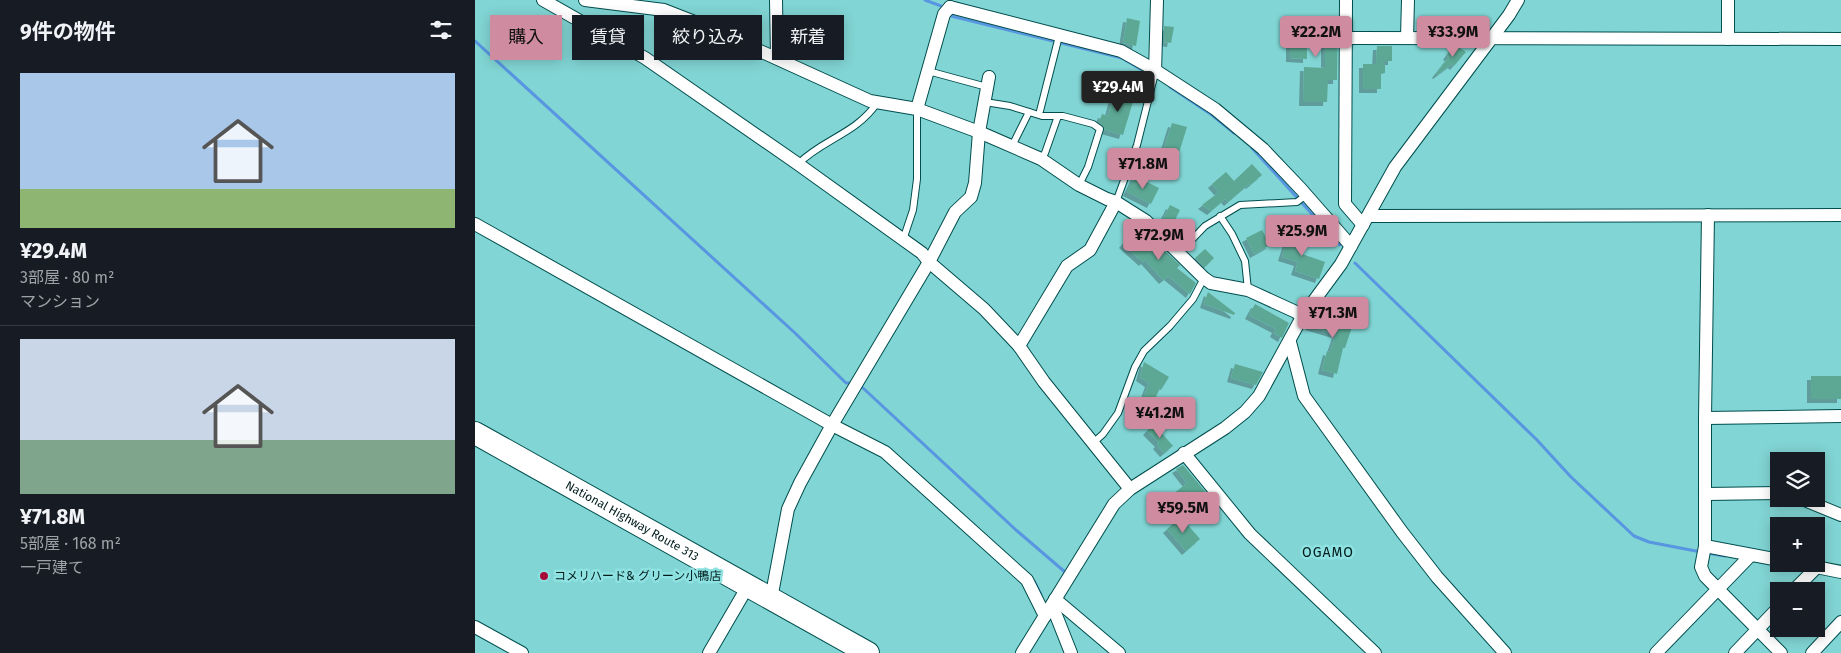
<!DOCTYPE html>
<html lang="ja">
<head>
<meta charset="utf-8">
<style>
	body { margin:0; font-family:"Fira Sans","Noto Sans JP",sans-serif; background:#242831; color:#f1f3f6; height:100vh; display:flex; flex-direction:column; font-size:19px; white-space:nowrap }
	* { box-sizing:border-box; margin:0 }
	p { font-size:16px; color:#9ea1a6 }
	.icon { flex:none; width:28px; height:28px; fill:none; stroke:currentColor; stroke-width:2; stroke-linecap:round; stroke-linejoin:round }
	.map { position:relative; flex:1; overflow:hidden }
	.side { display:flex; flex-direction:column; background:#171b24; width:475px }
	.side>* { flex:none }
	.hud { position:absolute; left:15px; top:15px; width:475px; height:45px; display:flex; gap:10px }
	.tools { position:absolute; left:1295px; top:452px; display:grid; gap:10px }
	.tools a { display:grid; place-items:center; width:55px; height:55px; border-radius:0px; background:#171b24; box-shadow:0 2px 12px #0003; font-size:25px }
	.price { position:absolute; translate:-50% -42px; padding:0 11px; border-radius:5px; background:#cf8ba0; color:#111; font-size:16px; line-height:32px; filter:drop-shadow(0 1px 2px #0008) }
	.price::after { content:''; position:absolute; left:50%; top:30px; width:15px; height:11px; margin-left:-8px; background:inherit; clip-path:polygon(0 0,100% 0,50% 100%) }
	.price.selected { background:#222; color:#fff }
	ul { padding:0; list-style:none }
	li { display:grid; align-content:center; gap:10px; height:265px; padding:0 20px }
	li+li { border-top:1px solid #363941 }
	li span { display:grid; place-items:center; height:155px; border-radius:0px; color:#555 }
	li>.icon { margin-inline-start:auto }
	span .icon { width:90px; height:90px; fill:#fffc; stroke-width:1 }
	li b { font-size:21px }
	h2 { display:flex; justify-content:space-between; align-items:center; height:60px; padding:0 20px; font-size:21px }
	.tag { padding:0 18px; border-radius:0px; background:#171b24; box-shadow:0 2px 12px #0003; font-size:18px; line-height:45px }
	.tag.selected { background:#cf8ba0; color:#111 }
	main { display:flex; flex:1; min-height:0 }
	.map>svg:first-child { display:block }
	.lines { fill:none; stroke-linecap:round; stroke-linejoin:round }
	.stream { stroke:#5896e1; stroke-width:3 }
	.building { fill:#5ca894; filter:url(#shadow) }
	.lane-casing { stroke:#004d4d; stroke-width:8 }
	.street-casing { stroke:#004d4d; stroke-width:14 }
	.highway-casing { stroke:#004d4d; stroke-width:24 }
	.lane { stroke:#fff; stroke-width:6 }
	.street { stroke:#fff; stroke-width:12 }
	.highway { stroke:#fff; stroke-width:22 }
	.poi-dot { fill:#a60c38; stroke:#8ee2e1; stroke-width:2 }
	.labels { text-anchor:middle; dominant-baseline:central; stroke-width:5; stroke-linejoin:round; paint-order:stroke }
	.street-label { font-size:12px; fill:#031d1d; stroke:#8ee2e1 }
	.poi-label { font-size:12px; fill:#031d1d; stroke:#8ee2e1; text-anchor:start }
	.neighbourhood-label { font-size:14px; letter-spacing:1px; fill:#031d1d; stroke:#8ee2e1 }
</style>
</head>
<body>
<main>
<section class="side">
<h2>9件の物件<svg class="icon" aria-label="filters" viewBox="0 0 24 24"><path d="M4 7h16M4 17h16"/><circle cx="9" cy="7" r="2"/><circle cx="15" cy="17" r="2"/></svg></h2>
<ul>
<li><span style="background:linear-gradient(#a9c7e8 75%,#8fb573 0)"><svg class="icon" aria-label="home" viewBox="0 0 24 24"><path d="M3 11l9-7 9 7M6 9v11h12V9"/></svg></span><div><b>¥29.4M</b><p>3部屋 · 80 m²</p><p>マンション</p></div></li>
<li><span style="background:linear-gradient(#c9d6e8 65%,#7fa58c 0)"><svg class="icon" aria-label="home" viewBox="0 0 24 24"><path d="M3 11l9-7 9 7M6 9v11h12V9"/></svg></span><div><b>¥71.8M</b><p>5部屋 · 168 m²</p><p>一戸建て</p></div></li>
</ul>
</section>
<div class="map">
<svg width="1366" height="653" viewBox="0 0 1366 653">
	<defs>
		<filter id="shadow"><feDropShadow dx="-4" dy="4" stdDeviation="0" flood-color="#0004"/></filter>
	</defs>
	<rect width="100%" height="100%" fill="#81d5d4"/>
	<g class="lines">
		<g class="stream">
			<polyline points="450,0 466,6 469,9"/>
			<polyline points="474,14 476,16 647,58 677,76"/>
			<polyline points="0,41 320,333 371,383 377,383"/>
			<polyline points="695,87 737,115 759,133"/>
			<polyline points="777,148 865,245"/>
			<polyline points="880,263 1062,440 1096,477 1159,536 1174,542 1226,552"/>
			<polyline points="388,388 541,530 590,572"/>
			<polyline points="1232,553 1250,556"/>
			<polyline points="1301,565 1326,570"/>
			<polyline points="559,581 566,595"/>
		</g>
	</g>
	<g class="building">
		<polygon points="652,18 665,21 661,46 648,43"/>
		<polygon points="815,23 863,24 862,80 853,80 852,102 828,102 829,67 850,68 850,38 832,37 832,59 815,58"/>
		<polygon points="689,26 699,27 696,43 689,42"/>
		<polygon points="902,46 917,46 917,61 910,61 910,73 906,74 906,89 888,89 888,64 901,64"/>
		<polygon points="979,46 982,46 991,52 979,66 977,64 962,75 961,74 974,57 972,56"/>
		<polygon points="640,89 660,95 648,135 630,130 629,127 624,122 627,114 633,116"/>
		<polygon points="697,123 712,127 703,156 688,152"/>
		<polygon points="777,164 787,175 775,185 774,184 753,202 750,199 736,211 727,205 744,192 737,184 751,172 759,181"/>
		<polygon points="660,176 684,188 676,204 652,192"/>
		<polygon points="695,205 705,210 697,226 687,221"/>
		<polygon points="787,230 795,245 779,254 771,238"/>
		<polygon points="815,232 832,238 827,254 850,262 844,279 820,271 823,262 807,257"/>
		<polygon points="672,234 705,265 702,268 721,283 715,294 693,276 688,280 670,260 668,262 648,244 656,235 664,242"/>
		<polygon points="730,249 739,258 730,267 720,258"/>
		<polygon points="733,292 760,313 759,315 729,304"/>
		<polygon points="780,304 814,323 807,338 799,333 801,329 774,315"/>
		<polygon points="840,312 878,324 870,348 868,348 862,374 847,370 852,351 855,352 861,334 834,326"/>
		<polygon points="669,362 694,377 686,390 684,389 678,405 667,402 674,383 665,377"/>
		<polygon points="760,364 788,372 781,385 756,378"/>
		<rect x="1336" y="376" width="30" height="23"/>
		<polygon points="679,424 698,446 689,453 682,445 684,443 672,431"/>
		<polygon points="708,465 734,496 727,501 725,499 706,517 693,498 712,483 701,469"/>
		<polygon points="706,517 725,539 711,551 692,529"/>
	</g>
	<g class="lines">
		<g class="lane-casing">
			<g id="lane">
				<polyline points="453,71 512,87"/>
				<polyline points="510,102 535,106 567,116 588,116 618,124 625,129 613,167 604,185"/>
				<polyline points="565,111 584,36"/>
				<polyline points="537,146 554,112"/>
				<polyline points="566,159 570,153 583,116"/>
				<path d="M 323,164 C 348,139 381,134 402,103"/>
				<polyline points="641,202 662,145 680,73"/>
				<polyline points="745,216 757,234 770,261 773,290"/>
				<polyline points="428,240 438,210 442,179 442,109"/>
				<polyline points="704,253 730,226 765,205 822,202 831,195"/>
				<polyline points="618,443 628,434 643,413 660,367 669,351 695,326 718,299 729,278"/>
			</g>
		</g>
		<g class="street-casing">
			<g id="street">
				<polyline points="68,0 170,58 323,164 447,253 454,262 509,309 544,346 569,382 655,489"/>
				<polyline points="110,0 189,10 230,26 395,101 442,109 504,132 566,159 604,185 632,199 641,202 671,221 729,278 736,283 773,290 821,312 827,317"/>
				<polyline points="301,0 302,58"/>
				<polyline points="871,0 870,204 888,225"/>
				<polyline points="475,7 646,51 680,70 740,109 788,149 826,189 876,246"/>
				<polyline points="872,38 1366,39"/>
				<polyline points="932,38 933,0"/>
				<polyline points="1253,39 1253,0"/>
				<polyline points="680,73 682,0"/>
				<polyline points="442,109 469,14 475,7"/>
				<polyline points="1233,215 1230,418 1230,546 1226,567 1230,576 1306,653"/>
				<polyline points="894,216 1366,215"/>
				<polyline points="0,224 357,425 410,452 552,580 570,616"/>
				<polyline points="815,342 829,396 927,532 962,577 1030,653"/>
				<polyline points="544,346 592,266 615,250 641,202"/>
				<polyline points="1230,418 1366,416"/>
				<polyline points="709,453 775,534 900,653"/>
				<polyline points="1230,494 1304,493"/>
				<polyline points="1327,499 1366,515"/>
				<polyline points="1230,546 1304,560"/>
				<polyline points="1326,564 1366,572"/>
				<polyline points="1318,591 1342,567"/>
				<polyline points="296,599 313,509 325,483 357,425 454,262 480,212 496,197 500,183 504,132 514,77"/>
				<polyline points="580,599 644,653"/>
				<polyline points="577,605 596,653"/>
				<polyline points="0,627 47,653"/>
				<polyline points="234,653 273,586"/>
				<polyline points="547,653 639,504 655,489 750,428 770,412 784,396 827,317 866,264 920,167 1034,15 1043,0"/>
				<polyline points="1181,653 1276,555"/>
				<polyline points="1260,653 1304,607"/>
				<polyline points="1337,653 1366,622"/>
			</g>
		</g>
		<g class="highway-casing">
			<g id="highway">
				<path id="s1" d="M 0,433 L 393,653"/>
			</g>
		</g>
		<use href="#lane" class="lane"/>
		<use href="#street" class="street"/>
		<use href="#highway" class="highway"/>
	</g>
	<circle class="poi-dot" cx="69" cy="576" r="5"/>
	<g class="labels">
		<g class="street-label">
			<text stroke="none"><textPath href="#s1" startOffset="180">National Highway Route 313</textPath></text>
		</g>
		<g class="poi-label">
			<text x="79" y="576">コメリハード&amp; グリーン小鴨店</text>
		</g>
		<g class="neighbourhood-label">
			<text x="853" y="552">OGAMO</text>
		</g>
	</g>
</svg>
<div class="tools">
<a><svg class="icon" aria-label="layers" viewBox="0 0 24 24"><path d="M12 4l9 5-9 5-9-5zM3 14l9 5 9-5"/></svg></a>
<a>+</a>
<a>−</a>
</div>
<b class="price" style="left:841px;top:58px">¥22.2M</b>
<b class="price" style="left:978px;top:58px">¥33.9M</b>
<b class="price selected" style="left:643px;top:113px">¥29.4M</b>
<b class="price" style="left:668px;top:190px">¥71.8M</b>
<b class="price" style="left:827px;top:257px">¥25.9M</b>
<b class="price" style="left:684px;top:261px">¥72.9M</b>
<b class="price" style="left:858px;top:339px">¥71.3M</b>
<b class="price" style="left:685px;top:439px">¥41.2M</b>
<b class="price" style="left:708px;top:534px">¥59.5M</b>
<div class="hud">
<a class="tag selected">購入</a>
<a class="tag">賃貸</a>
<a class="tag">絞り込み</a>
<a class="tag">新着</a>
</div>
</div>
</main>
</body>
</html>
